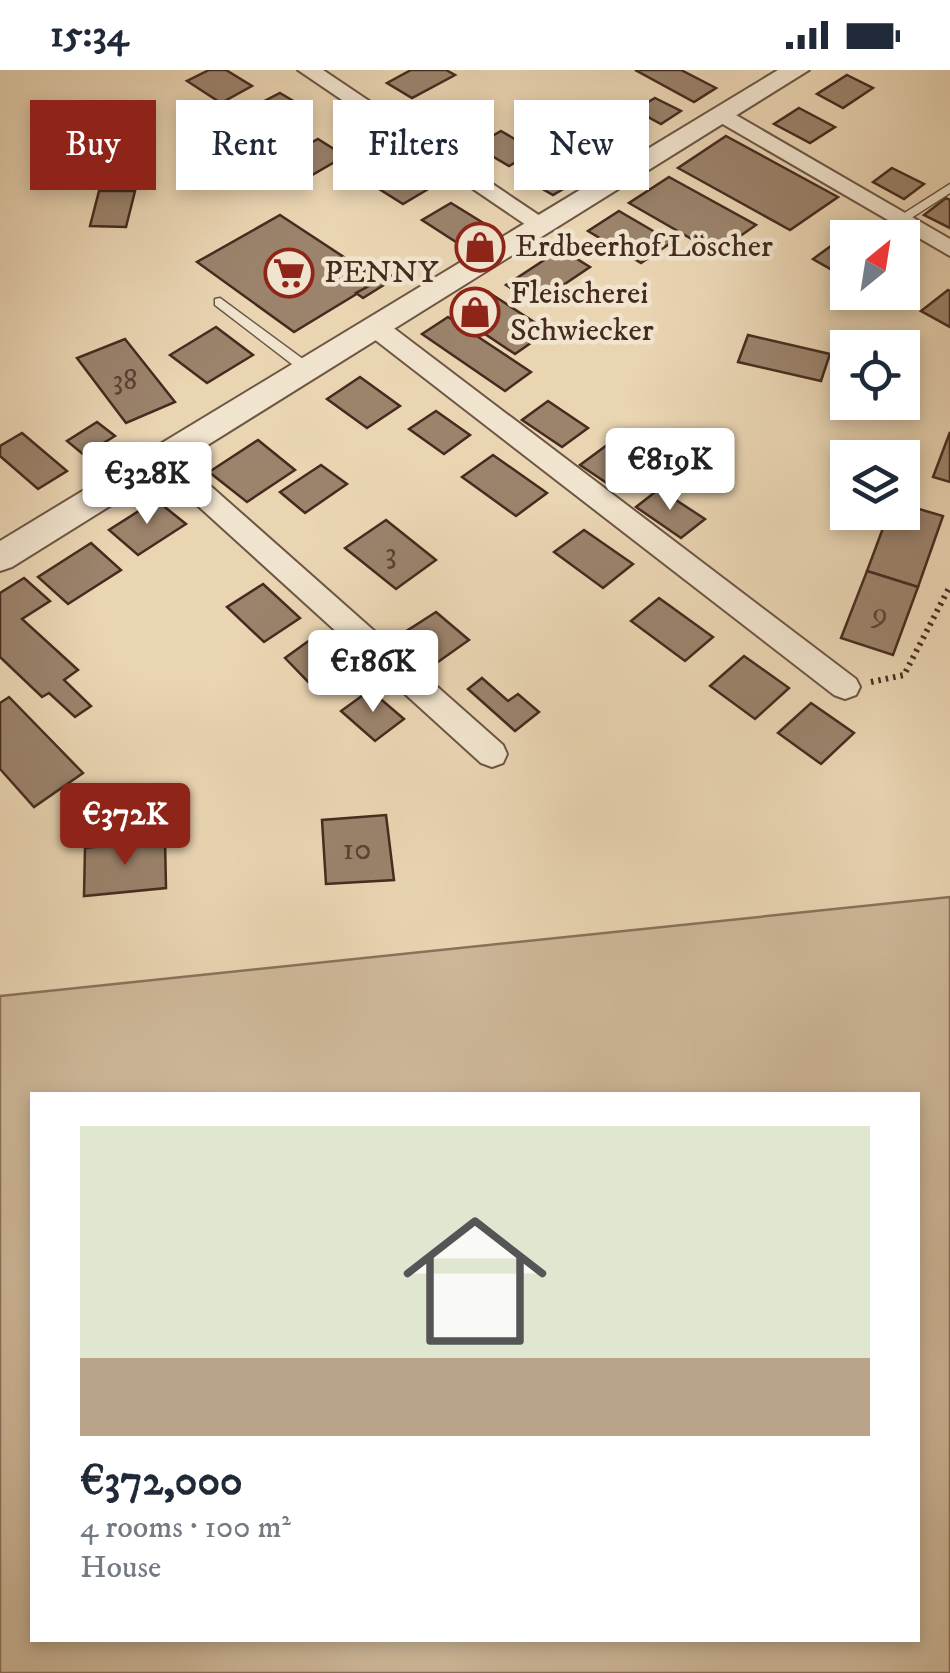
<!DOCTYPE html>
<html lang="en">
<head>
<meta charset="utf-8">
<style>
	body { margin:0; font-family:"IM FELL DW Pica",serif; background:#f6f6f7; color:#1f2937; height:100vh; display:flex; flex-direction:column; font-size:38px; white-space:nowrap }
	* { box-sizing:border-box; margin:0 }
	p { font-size:32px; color:#747a83 }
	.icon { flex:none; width:55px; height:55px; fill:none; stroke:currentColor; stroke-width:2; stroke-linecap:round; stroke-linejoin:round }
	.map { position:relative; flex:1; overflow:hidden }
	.sheet { position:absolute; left:30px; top:1022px; width:890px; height:550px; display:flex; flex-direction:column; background:#fff; border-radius:0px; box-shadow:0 5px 15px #0003 }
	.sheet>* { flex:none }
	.guide { position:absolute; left:30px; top:30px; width:890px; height:90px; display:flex; gap:20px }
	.needle { width:65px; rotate:30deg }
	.tools { position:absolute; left:830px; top:150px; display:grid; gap:20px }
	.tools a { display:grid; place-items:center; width:90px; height:90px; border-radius:0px; background:#fff; box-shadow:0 5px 15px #0003; font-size:50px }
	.price { position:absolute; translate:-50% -85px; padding:0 22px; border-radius:10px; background:#fff; color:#222; font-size:32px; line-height:65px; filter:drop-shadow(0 2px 5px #0008) }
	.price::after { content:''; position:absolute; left:50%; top:60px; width:30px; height:22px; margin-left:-15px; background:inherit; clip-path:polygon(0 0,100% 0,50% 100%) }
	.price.on { background:#8f2418; color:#fff }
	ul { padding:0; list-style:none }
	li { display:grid; align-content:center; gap:20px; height:530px; padding:0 50px }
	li+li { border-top:2px solid #e0e1e3 }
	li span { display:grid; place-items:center; height:310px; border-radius:0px; color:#555 }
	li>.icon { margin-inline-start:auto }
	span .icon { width:180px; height:180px; fill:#fffc; stroke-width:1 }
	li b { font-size:42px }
	.chip { padding:0 35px; border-radius:0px; background:#fff; box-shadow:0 5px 15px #0003; font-size:35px; line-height:90px }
	.chip.on { background:#8f2418; color:#fff }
	.status { display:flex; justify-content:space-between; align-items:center; height:70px; padding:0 50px; background:#fff; direction:ltr }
	.status svg { height:28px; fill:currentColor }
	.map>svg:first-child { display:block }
	.green { fill:#ceb89a; stroke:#8a725c; stroke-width:2.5; fill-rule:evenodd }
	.building { fill:#9b836c; stroke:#452b1f; stroke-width:2.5 }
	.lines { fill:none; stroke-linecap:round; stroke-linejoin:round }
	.service-casing { stroke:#6e5644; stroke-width:3 }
	.minor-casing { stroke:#6e5644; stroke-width:4 }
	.tertiary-casing { stroke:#6e5644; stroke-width:4 }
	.path { stroke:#452b1f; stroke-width:6; stroke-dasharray:2.5 5; stroke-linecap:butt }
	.service { fill:#f1e4ce; fill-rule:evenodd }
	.minor { fill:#f1e4ce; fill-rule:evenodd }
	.tertiary { fill:#f1e4ce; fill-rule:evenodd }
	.labels { text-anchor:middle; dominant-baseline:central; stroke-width:9; stroke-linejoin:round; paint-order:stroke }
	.far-number-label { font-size:28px; fill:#5a4132 }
	.far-poi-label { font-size:32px; fill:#452b1f; stroke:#f1e4ce; text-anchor:start }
	.number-label { font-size:32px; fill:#5a4132 }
</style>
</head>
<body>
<div class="status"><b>15:34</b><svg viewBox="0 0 49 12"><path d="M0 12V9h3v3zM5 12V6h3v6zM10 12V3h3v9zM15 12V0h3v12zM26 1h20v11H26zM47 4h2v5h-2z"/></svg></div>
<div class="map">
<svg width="950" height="1603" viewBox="0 0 950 1603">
	<rect width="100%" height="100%" fill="#ead5b3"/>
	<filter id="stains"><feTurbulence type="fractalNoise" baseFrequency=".002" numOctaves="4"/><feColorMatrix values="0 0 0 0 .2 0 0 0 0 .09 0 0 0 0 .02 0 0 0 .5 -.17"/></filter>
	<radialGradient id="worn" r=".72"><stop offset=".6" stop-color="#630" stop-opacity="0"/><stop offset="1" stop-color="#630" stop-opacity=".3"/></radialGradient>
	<path class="green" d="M 950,827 L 950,1603 L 0,1603 L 0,926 ZM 32,1025 L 918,1025 L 918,1570 L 32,1570 Z"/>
	<g class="building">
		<polygon points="209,0 226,0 252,16 221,33 187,11"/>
		<polygon points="411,0 446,0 455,5 412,28 387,13"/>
		<polygon points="635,0 681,0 716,18 694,32"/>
		<polygon points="847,5 873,18 843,38 817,24"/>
		<polygon points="280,23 305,38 247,69 222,53"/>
		<polygon points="655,28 681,41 661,54 635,40"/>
		<polygon points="799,38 835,57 810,73 774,54"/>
		<polygon points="607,46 630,59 599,78 576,65"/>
		<polygon points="501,61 535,81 509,96 475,76"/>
		<polygon points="726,66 838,127 790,160 678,98"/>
		<polygon points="318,69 345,86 300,112 272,94"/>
		<polygon points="392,88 435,115 403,134 360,107"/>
		<polygon points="542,92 575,112 553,125 520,106"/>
		<polygon points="892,98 924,114 904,129 873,112"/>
		<polygon points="669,107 756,155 716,183 629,133"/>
		<polygon points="99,121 135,121 126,157 90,156"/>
		<polygon points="946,128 950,130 950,158 924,145"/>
		<polygon points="451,133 485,154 456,172 422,150"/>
		<polygon points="619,141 672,172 641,193 588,161"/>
		<polygon points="280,145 356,195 378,211 294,262 197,192"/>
		<polygon points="857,157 876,168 848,168 848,209 813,189"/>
		<polygon points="561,179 590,197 535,234 506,215"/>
		<polygon points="367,189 395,208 363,228 356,223 378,211 356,195"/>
		<polygon points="948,220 950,221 950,257 921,241"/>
		<polygon points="488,222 548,261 515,284 455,244"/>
		<polygon points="448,247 531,302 505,321 422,264"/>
		<polygon points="216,257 253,285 207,313 170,285"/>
		<polygon points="748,265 830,284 821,311 738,292"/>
		<polygon points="125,269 175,332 126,353 77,288"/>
		<polygon points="360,307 400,336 367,358 327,329"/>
		<polygon points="548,331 588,358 562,377 522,350"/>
		<polygon points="436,341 470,365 444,384 409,359"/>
		<polygon points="97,352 115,366 84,385 67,371"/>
		<polygon points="950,362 950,412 933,407"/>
		<polygon points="22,363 67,401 38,419 0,386 0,376"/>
		<polygon points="258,370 295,400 247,432 209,402"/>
		<polygon points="607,375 645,400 617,420 580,395"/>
		<polygon points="493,385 547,423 516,446 462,407"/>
		<polygon points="321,395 347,414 305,443 280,422"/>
		<polygon points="659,419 705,449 681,468 636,437"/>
		<polygon points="156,430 186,454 138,485 109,460"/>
		<polygon points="902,434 943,446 918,517 867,501 889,442 902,442"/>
		<polygon points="386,450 436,490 396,519 345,478"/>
		<polygon points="584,460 633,494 603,518 554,482"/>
		<polygon points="91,473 121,500 68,534 38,507"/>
		<polygon points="867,501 918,517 893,585 841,568"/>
		<polygon points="24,508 50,531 22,549 78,600 64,610 91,636 75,647 49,623 42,627 0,587 0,523"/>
		<polygon points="263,514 300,548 264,572 227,537"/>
		<polygon points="659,528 713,567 685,591 631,551"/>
		<polygon points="436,542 469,570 438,592 405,562"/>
		<polygon points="314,567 352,599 319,623 285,588"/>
		<polygon points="744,586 789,618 755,649 710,616"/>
		<polygon points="482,608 508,631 518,624 539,642 515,661 468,619"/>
		<polygon points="370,620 404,649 375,671 341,641"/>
		<polygon points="9,627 83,703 34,737 0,699 0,633"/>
		<polygon points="811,633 854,663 821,694 778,663"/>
		<polygon points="386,745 394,810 326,814 322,750"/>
		<polygon points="165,769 166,818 84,826 85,778"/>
	</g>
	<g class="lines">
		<g class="service-casing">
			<g id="service">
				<polygon points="950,114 950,123 905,152 901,153 895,149"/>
				<polygon points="220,228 311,295 311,301 301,301 215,235 215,229"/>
			</g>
		</g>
		<g class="minor-casing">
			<g id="minor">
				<polygon points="298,0 323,0 552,154 548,159 532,159"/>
				<polygon points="722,37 950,169 950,186 714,49 711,44"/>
				<polygon points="374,248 383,250 856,609 860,617 856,625 845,629 834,625 365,262 362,256"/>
				<polygon points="162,379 171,381 503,675 507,684 503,693 492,697 481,693 153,395 149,388 153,381"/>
			</g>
		</g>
		<g class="tertiary-casing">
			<polygon id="tertiary" points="778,0 809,0 12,497 0,501 0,471"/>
		</g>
		<polyline class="path" points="871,612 904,605 950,516"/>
		<use href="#service" class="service"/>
		<use href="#minor" class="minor"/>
		<use href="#tertiary" class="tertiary"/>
	</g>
	<defs>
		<g id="shop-ring" transform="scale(2.5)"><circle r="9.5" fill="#f1e4ce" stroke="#8f2418" stroke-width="1.5"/><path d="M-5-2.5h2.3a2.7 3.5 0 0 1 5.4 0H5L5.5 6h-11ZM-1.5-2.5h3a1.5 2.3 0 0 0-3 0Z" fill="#8f2418"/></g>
		<g id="supermarket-ring" transform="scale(2.5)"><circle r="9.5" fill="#f1e4ce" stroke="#8f2418" stroke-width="1.5"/><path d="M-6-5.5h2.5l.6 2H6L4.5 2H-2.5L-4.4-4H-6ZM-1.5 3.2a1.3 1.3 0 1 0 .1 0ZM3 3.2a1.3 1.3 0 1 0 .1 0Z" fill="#8f2418"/></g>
	</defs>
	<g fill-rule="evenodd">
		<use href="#shop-ring" x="480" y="177"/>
		<use href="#supermarket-ring" x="289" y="203"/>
		<use href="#shop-ring" x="475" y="242"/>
	</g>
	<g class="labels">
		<g class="far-number-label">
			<text x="125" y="310">38</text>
		</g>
		<g class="far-poi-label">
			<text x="515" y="177">Erdbeerhof Löscher</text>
			<text x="324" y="203">PENNY</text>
			<text x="510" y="224">Fleischerei<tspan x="510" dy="37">Schwiecker</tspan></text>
		</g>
		<g class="number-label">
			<text x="391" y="484">3</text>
			<text x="880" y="543">9</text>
			<text x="357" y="780">10</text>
		</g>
	</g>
	<rect width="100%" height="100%" filter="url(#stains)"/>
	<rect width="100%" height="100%" fill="url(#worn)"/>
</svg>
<div class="tools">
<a><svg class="needle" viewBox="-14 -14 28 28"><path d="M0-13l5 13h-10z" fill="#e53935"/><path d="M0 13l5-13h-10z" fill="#747a83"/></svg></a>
<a><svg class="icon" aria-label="locate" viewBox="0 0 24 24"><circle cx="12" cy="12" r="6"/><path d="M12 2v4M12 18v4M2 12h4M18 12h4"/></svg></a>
<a><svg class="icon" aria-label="layers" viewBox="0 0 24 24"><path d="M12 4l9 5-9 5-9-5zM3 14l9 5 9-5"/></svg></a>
</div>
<b class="price" style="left:670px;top:443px">€819K</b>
<b class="price" style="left:147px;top:457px">€328K</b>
<b class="price" style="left:373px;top:645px">€186K</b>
<b class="price on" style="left:125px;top:798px">€372K</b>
<div class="guide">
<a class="chip on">Buy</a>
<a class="chip">Rent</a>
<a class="chip">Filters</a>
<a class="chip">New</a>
</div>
<section class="sheet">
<ul>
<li><span style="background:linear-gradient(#dfe7d0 75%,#b9a48a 0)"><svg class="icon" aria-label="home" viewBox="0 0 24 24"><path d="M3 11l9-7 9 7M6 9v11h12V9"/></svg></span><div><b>€372,000</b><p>4 rooms · 100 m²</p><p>House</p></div></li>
</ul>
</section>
</div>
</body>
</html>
